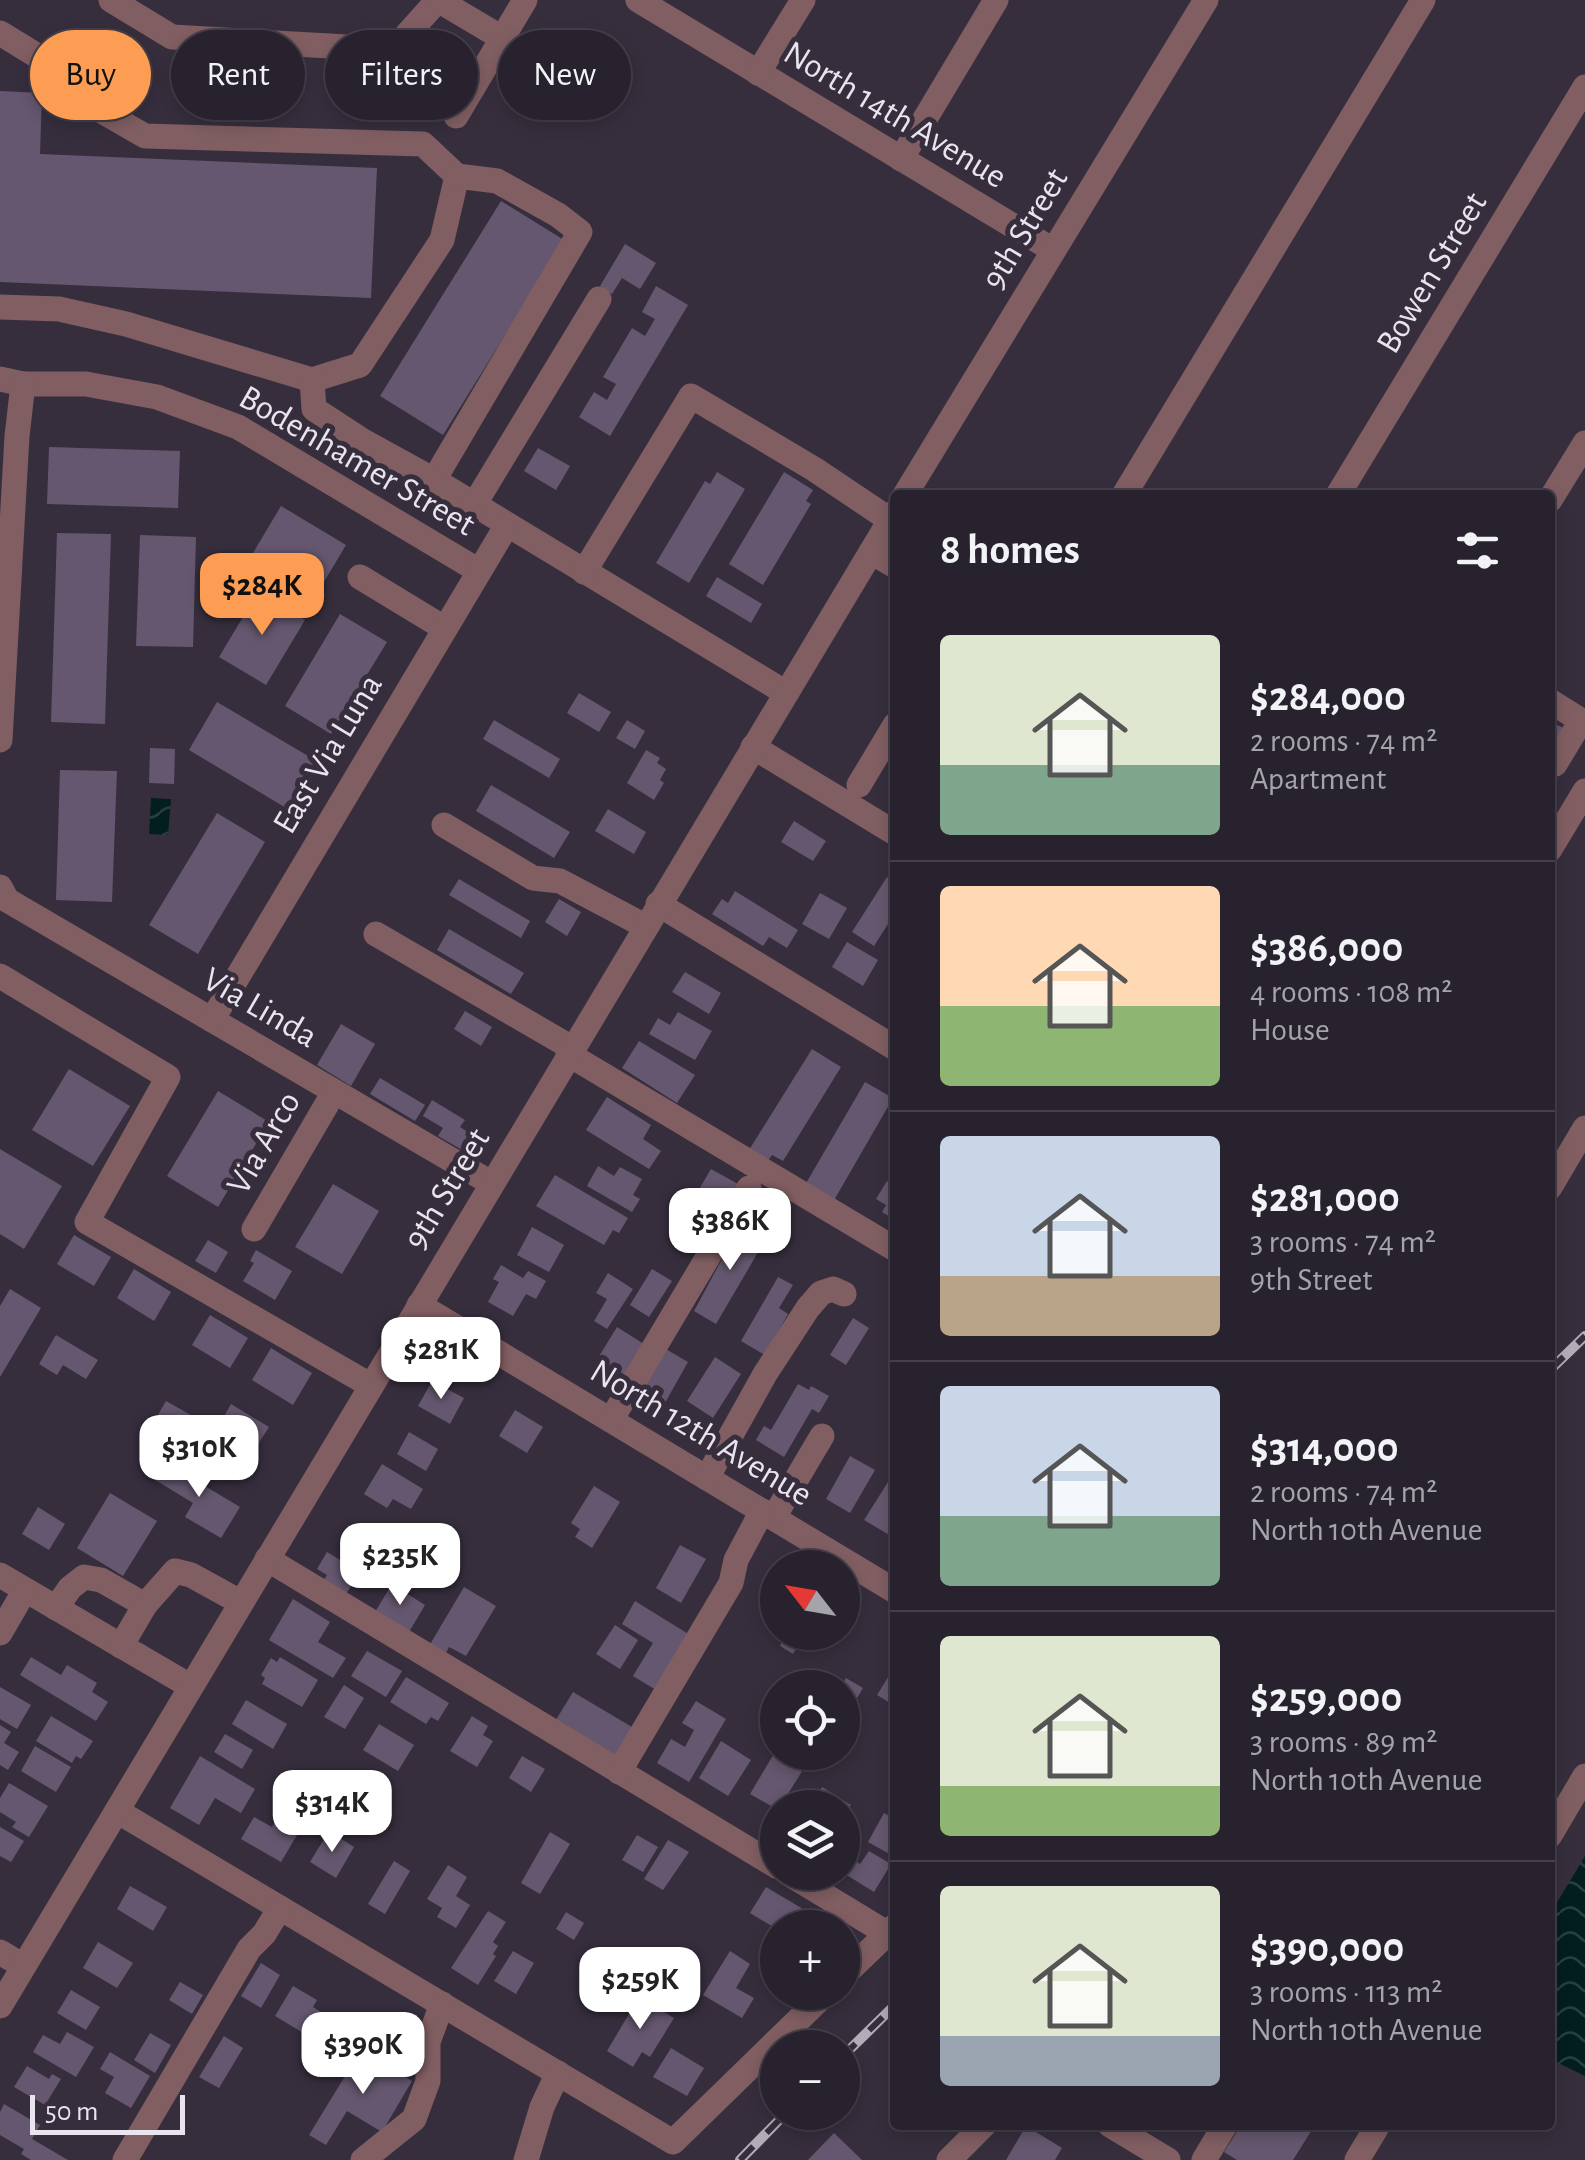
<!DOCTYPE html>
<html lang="en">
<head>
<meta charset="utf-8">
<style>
	body { margin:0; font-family:"Alegreya Sans",sans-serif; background:#342f3a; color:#f1f3f6; height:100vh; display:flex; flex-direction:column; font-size:38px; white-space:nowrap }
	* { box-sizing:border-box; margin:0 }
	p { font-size:32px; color:#a5a4aa }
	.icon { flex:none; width:55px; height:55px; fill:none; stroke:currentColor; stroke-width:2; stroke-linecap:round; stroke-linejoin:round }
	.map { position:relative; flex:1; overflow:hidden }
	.details { position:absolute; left:890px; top:490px; width:665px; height:1640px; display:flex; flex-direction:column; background:#28222e; border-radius:10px; box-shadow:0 5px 15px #0003,0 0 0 2px #443f4a }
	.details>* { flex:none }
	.guide { position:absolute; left:30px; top:30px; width:710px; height:90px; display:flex; gap:20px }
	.needle { width:65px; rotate:301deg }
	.tools { position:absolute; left:760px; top:1550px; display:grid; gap:20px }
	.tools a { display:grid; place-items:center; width:100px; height:100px; border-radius:50%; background:#28222e; box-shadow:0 5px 15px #0003,0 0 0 2px #443f4a; font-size:50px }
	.scale { position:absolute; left:30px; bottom:25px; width:155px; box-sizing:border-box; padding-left:10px; border:5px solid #e9e4ee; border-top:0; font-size:28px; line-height:35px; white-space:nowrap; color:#e9e4ee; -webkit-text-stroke:8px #362e3d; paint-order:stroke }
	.price { position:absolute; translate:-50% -85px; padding:0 22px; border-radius:20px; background:#fff; color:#222; font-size:32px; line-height:65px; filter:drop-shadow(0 2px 5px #0008) }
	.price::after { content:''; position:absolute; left:50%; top:60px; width:30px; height:22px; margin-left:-15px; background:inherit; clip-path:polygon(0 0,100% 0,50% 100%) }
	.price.current { background:#fc9d53; color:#111 }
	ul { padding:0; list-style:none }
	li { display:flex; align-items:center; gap:30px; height:250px; padding:0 50px }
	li+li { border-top:2px solid #443f4a }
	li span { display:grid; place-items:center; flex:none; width:280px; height:200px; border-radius:10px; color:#555 }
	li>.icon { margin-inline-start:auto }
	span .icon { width:120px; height:120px; fill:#fffc; stroke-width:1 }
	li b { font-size:42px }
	h2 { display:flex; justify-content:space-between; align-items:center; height:120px; padding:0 50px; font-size:42px }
	.pill { padding:0 35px; border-radius:45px; background:#28222e; box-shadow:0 5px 15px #0003,0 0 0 2px #443f4a; font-size:35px; line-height:90px }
	.pill.current { background:#fc9d53; color:#111 }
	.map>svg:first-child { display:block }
	.water { fill:url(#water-waves) }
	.building { fill:#65576f }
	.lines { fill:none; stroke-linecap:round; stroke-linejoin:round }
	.minor { stroke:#805e62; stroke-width:25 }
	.rail-casing { stroke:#b2acb8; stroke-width:10 }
	.rail { stroke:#362e3d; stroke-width:6; stroke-dasharray:19; stroke-linecap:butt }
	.labels { text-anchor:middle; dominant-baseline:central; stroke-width:10; stroke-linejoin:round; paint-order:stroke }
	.street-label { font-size:35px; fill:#e9e4ee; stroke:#362e3d }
</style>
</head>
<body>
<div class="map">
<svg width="1585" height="2160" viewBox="0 0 1585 2160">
	<defs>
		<pattern id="water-waves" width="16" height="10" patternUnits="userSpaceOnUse" patternTransform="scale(2.5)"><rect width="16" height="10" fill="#031e1e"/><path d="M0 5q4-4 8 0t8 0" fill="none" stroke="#283f3f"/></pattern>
	</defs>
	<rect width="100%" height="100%" fill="#362e3d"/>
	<g class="water">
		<polygon points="151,798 171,799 168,835 149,834"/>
		<polygon points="1585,1856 1585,2076 1550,2059 1550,1914"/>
	</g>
	<g class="building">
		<polygon points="0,91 42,93 40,154 377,168 371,298 0,282"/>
		<polygon points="501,201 564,240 443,435 380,396"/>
		<polygon points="625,244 656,263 640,289 622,278 612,294 600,286"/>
		<polygon points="656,286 688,305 610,436 579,417 594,392 607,400 616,384 603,377 632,328 645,336 655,319 642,312"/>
		<polygon points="49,447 180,451 178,508 47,504"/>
		<polygon points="538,448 570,466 556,490 524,471"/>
		<polygon points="717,472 745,489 689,583 656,563 705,481 710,484"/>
		<polygon points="784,472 813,490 806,501 811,504 763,585 729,564"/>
		<polygon points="281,506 346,545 318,592 253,553"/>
		<polygon points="57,533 111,534 105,724 51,722"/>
		<polygon points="140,535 196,537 193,647 136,646"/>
		<polygon points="717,577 762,604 751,623 706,596"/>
		<polygon points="258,592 305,620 266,685 219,657"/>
		<polygon points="340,614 387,642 331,734 285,706"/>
		<polygon points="579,693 611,712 599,732 567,713"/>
		<polygon points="217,702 320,763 291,811 189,750"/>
		<polygon points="494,720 560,759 549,778 483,739"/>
		<polygon points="627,720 645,731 635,749 616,738"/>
		<polygon points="1550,722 1564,728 1550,757"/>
		<polygon points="150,748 175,749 174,784 149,783"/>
		<polygon points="646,750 660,758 657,763 666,769 660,780 664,783 654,800 627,783"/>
		<polygon points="60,770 117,771 112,902 56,900"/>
		<polygon points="491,785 570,832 554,858 476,811"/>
		<polygon points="608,809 646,832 634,854 595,831"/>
		<polygon points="217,813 265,842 198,954 149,925"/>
		<polygon points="794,821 826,841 813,861 781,842"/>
		<polygon points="887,877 895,883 895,913 874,946 852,932"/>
		<polygon points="459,879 530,921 521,938 449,895"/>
		<polygon points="735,891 798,930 787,948 769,937 763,946 712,914 722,899 728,903"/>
		<polygon points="820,893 847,908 829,939 802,924"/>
		<polygon points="559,899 581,912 567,936 545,922"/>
		<polygon points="449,929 524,973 511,994 437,950"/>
		<polygon points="847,942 878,960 863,986 832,967"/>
		<polygon points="685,972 721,993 709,1014 672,992"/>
		<polygon points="465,1011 492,1027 481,1046 454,1029"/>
		<polygon points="678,1012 712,1031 695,1060 649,1034 658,1018 670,1025"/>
		<polygon points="341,1024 375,1044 351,1086 317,1065"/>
		<polygon points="639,1041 695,1075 677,1103 622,1068"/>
		<polygon points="812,1049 841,1067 783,1161 772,1155 768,1161 749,1150"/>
		<polygon points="69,1069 130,1106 93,1166 32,1130"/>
		<polygon points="380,1078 425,1105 415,1121 370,1094"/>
		<polygon points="865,1082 893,1098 833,1202 805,1185"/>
		<polygon points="218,1091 269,1122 218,1207 167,1176"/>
		<polygon points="607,1097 651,1125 643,1139 661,1151 649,1169 586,1130"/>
		<polygon points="432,1100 465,1120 460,1127 473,1135 464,1151 438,1136 443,1128 423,1116"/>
		<polygon points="0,1149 62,1186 24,1249 0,1234"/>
		<polygon points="598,1166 614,1176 620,1167 642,1179 633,1195 640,1199 632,1212 587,1186"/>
		<polygon points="711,1169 738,1184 723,1210 714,1205 708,1216 715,1221 701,1245 675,1230"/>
		<polygon points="555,1175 628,1218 619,1233 613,1230 604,1245 536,1206"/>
		<polygon points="887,1181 895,1186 895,1220 882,1212 886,1205 876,1199"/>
		<polygon points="333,1184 379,1211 342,1274 295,1247"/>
		<polygon points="742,1222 767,1237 716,1324 694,1311"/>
		<polygon points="532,1227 564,1245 549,1272 517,1255"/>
		<polygon points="74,1235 111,1257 94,1286 57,1264"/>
		<polygon points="208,1240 228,1252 216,1273 195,1261"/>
		<polygon points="256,1250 292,1271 275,1300 243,1281 254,1263 250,1261"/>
		<polygon points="501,1265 523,1278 528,1271 546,1281 536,1299 526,1294 513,1316 488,1302 499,1282 493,1279"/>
		<polygon points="134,1269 171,1292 154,1321 117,1298"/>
		<polygon points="652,1269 672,1281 649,1317 630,1305"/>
		<polygon points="608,1273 633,1289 607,1329 594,1321 607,1299 596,1293"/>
		<polygon points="778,1277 793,1285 779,1308 788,1314 765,1355 741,1341"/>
		<polygon points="10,1289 41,1308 0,1377 0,1306"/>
		<polygon points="210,1315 248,1338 230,1368 192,1345"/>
		<polygon points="853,1318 869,1328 846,1365 830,1355"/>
		<polygon points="617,1327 647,1346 628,1377 598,1358"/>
		<polygon points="56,1335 98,1360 86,1379 63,1365 57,1375 39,1364"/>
		<polygon points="271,1348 312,1373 293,1405 252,1380"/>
		<polygon points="664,1348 688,1362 661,1410 636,1395"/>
		<polygon points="715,1357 741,1374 713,1418 687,1401"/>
		<polygon points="432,1381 464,1398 450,1424 418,1406"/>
		<polygon points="798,1384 809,1390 811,1386 829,1396 819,1413 812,1409 784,1457 756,1440 764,1426 771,1430"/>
		<polygon points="166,1401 198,1419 182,1446 151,1427"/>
		<polygon points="231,1404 269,1427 255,1449 218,1427"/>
		<polygon points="515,1410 543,1427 527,1453 499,1436"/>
		<polygon points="409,1432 438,1449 426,1471 397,1454"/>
		<polygon points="850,1456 875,1470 850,1513 826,1499"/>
		<polygon points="163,1461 240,1507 221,1538 185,1517 193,1503 152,1478"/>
		<polygon points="382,1464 423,1489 411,1509 393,1499 387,1508 364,1494"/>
		<polygon points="895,1471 895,1530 891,1536 864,1520"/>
		<polygon points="594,1486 620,1502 592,1548 575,1537 580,1529 571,1523"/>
		<polygon points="110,1493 157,1521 123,1576 77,1548"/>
		<polygon points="38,1507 65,1524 49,1550 22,1534"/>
		<polygon points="379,1526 416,1547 402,1572 365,1550"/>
		<polygon points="680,1545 706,1559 681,1603 656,1588"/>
		<polygon points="327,1552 360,1572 346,1594 323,1581 327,1575 317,1569"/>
		<polygon points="392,1584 425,1605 409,1632 375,1612"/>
		<polygon points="464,1587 496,1606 466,1656 449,1647 445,1655 429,1646"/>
		<polygon points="293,1599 330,1622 318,1642 346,1658 333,1678 269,1640"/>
		<polygon points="635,1601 690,1635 656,1690 633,1676 653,1643 622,1624"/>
		<polygon points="615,1625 638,1640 620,1669 596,1654"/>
		<polygon points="787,1632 823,1632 814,1649 801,1641 793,1654 780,1646"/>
		<polygon points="367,1651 402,1671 386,1697 351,1676"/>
		<polygon points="31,1657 61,1675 67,1665 97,1683 92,1692 108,1702 96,1721 20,1675"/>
		<polygon points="280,1657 318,1680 302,1707 262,1684 265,1678 261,1675 271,1658 277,1662"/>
		<polygon points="895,1666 895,1706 877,1695"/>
		<polygon points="406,1677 449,1703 438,1721 431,1717 426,1724 390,1702"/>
		<polygon points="846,1678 863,1688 842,1724 840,1688"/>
		<polygon points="344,1685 364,1698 345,1729 324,1717"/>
		<polygon points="0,1687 31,1705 17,1729 0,1719"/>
		<polygon points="573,1692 632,1727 614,1758 554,1723"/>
		<polygon points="246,1700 287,1724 273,1749 232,1724"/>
		<polygon points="696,1701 726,1719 689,1782 657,1763 671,1739 685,1747 694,1730 682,1723"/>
		<polygon points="51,1716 93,1741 81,1759 76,1756 72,1763 36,1741"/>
		<polygon points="472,1716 488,1726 483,1735 493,1741 477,1767 450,1751"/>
		<polygon points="379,1724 414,1745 398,1771 363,1750"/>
		<polygon points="0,1725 11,1732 4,1743 19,1752 8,1770 0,1765"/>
		<polygon points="225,1734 253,1750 242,1769 214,1752"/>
		<polygon points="721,1741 751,1760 728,1796 699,1778"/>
		<polygon points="35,1746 71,1767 56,1792 21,1771"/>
		<polygon points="778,1747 778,1752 814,1752 778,1810 750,1794"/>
		<polygon points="200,1756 255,1789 241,1813 215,1798 199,1825 170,1808"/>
		<polygon points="522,1756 545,1769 531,1792 509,1778"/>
		<polygon points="9,1783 48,1806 29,1837 12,1827 16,1822 0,1812 0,1798"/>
		<polygon points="822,1787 851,1805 842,1819 842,1808 810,1808"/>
		<polygon points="884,1813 895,1819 895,1857 868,1842"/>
		<polygon points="254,1817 272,1827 278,1817 300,1830 281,1862 241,1839"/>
		<polygon points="0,1827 24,1841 11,1862 0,1856"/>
		<polygon points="329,1831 354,1847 336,1878 310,1862"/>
		<polygon points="550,1832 570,1844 540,1894 521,1883"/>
		<polygon points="637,1835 658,1847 643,1872 622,1860"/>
		<polygon points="668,1840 689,1852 663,1890 644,1879"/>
		<polygon points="869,1851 891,1864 874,1892 845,1874 854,1860 860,1864"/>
		<polygon points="394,1861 410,1871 385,1914 368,1904"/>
		<polygon points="448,1865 467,1877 456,1896 470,1905 456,1928 437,1917 442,1908 427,1899"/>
		<polygon points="130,1886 167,1907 153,1931 117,1909"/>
		<polygon points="766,1887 835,1928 775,1928 750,1913"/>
		<polygon points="488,1911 506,1922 493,1942 498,1946 493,1954 496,1956 478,1985 451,1968"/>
		<polygon points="566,1912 584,1923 574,1940 556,1929"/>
		<polygon points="98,1942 133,1963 117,1988 83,1968"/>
		<polygon points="513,1951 534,1963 516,1994 494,1981"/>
		<polygon points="730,1951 750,1964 736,1988 754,1998 742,2018 703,1995"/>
		<polygon points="601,1954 620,1965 604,1993 584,1981"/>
		<polygon points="261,1963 280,1975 261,2008 241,1996"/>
		<polygon points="180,1982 203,1995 192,2014 169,2000"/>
		<polygon points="293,1986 317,2000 313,2007 324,2014 310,2037 275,2016"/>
		<polygon points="71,1990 100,2007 86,2030 57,2013"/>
		<polygon points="639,1997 674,2018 650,2057 642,2052 633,2067 607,2051"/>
		<polygon points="67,2032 94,2047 76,2077 33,2052 43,2035 60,2044"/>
		<polygon points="150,2033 171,2045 155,2073 134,2060"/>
		<polygon points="224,2036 243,2048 219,2088 199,2077"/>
		<polygon points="671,2048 704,2068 687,2096 653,2077"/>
		<polygon points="361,2050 412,2081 382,2132 347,2111 326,2145 309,2135"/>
		<polygon points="110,2052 150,2076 131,2108 105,2093 114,2077 100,2069"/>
		<polygon points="27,2066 49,2079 52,2074 61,2079 45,2105 14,2087"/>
		<polygon points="4,2104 40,2125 32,2139 68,2160 31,2160 21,2154 24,2149 0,2135 0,2112"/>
		<polygon points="1241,2125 1315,2125 1293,2160 1237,2160 1224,2152"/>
		<polygon points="1026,2126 1062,2148 1055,2160 1006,2160"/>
		<polygon points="834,2133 862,2160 808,2160"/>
	</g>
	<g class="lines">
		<g class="minor">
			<polyline points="111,0 172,37 383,49 403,39 438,0"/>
			<polyline points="438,0 502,38"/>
			<polyline points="638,0 1053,250"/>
			<polyline points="0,33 75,79 105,113 145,136 423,144 457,176 442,240 360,365 312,380 126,324 59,309 0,307"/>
			<polyline points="758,73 803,0"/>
			<polyline points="456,116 525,0"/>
			<polyline points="901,159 996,0"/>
			<polyline points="457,176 497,181 558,215 580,232 434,480 786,693"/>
			<polyline points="0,379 23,384 86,384 157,397 238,427 479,571"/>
			<polyline points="312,380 314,409 363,441 434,480"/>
			<polyline points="905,495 1206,0"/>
			<polyline points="1124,495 1423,0"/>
			<polyline points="1338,495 1585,87"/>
			<polyline points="1550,500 1585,443"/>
			<polyline points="474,505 599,299"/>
			<polyline points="871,552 895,566"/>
			<polyline points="584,572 691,396 814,469 890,520"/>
			<polyline points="360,577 444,628"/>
			<polyline points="1550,701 1585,723"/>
			<polyline points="0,740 17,436 23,384"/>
			<polyline points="753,747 895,833"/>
			<polyline points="1550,764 1555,764 1581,721"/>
			<polyline points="859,785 895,725"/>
			<polyline points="444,825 533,878 560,881 645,926"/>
			<polyline points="1550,849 1585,791"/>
			<polyline points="0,887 7,900 491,1183"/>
			<polyline points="658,904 895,1048"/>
			<polyline points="376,934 572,1048"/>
			<polyline points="0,976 168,1077 87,1222 370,1385"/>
			<polyline points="212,1020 507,525"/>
			<polyline points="568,1054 895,1249"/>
			<polyline points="1550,1187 1585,1128"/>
			<polyline points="254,1229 334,1092"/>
			<polyline points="419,1305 895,1591"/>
			<polyline points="611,1420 749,1188"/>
			<polyline points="707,1478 765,1374 808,1308 821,1293 833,1289 844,1294"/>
			<polyline points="774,1517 822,1436"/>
			<polyline points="267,1559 778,1867"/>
			<polyline points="0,1575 190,1686"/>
			<polyline points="56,1608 70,1588 84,1577 101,1580 145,1605"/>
			<polyline points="0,1633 25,1590"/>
			<polyline points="121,1646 145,1605 175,1571 191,1575 240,1602"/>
			<polyline points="619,1772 731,1583 736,1560 762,1511"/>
			<polyline points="117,1811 673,2142 827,1992"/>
			<polyline points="1550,1835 1585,1776"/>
			<polyline points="786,1872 888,1934"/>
			<polyline points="0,1952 23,1966"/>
			<polyline points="842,1977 895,1926"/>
			<polyline points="0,2006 895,512"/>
			<polyline points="1110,2125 1168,2160"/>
			<polyline points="125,2160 249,1949 264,1934 280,1908"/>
			<polyline points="363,2160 414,2119 428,2081 428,2042 442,2004"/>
			<polyline points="526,2160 542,2107 558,2073"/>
			<polyline points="949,2160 984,2125"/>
			<polyline points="1204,2160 1225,2125"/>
			<polyline points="1357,2160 1378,2125"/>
		</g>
		<g class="rail-casing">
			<g id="rail">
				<polyline points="1550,1370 1585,1336"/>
				<polyline points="842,2057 895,2005"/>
				<polyline points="740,2160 787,2112"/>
			</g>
		</g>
		<use href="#rail" class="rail"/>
	</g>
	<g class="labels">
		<g class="street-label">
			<text transform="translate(895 115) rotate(31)">North 14th Avenue</text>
			<text transform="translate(1025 229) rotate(-59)">9th Street</text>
			<text transform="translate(1432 273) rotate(-59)">Bowen Street</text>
			<text transform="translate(357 461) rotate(30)">Bodenhamer Street</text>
			<text transform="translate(328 754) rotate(-59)">East Via Luna</text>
			<text transform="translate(260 1008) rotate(30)">Via Linda</text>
			<text transform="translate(264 1143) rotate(-60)">Via Arco</text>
			<text transform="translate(447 1189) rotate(-59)">9th Street</text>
			<text transform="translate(701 1433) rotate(31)">North 12th Avenue</text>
		</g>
	</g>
</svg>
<div class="tools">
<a><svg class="needle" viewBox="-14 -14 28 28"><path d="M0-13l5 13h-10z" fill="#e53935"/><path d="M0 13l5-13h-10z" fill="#a5a4aa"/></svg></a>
<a><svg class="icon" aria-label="locate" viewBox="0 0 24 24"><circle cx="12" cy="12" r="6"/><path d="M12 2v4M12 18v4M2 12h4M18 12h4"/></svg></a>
<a><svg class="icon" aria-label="layers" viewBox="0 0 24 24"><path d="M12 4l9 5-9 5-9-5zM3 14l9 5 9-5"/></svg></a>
<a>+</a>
<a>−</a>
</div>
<div class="scale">50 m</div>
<b class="price current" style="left:262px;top:638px">$284K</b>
<b class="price" style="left:730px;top:1273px">$386K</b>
<b class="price" style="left:441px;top:1402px">$281K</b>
<b class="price" style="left:199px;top:1500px">$310K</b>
<b class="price" style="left:400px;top:1608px">$235K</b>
<b class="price" style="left:332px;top:1855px">$314K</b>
<b class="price" style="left:640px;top:2032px">$259K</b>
<b class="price" style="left:363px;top:2097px">$390K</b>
<div class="guide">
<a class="pill current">Buy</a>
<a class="pill">Rent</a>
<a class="pill">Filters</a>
<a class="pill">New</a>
</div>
<section class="details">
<h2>8 homes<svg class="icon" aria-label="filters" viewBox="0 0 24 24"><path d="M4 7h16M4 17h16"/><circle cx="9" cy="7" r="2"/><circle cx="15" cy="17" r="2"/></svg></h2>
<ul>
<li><span style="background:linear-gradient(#dfe7d0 65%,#7fa58c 0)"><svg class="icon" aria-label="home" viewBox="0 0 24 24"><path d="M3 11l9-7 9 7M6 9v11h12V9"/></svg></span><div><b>$284,000</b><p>2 rooms · 74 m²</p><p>Apartment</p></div></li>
<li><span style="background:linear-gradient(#ffd9b3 60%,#8fb573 0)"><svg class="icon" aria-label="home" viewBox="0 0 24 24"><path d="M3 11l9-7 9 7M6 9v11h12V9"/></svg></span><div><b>$386,000</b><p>4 rooms · 108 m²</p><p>House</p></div></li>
<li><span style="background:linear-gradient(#c9d6e8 70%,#b9a48a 0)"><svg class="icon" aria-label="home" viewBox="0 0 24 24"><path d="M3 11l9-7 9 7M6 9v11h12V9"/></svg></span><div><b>$281,000</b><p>3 rooms · 74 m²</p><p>9th Street</p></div></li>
<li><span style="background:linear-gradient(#c9d6e8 65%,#7fa58c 0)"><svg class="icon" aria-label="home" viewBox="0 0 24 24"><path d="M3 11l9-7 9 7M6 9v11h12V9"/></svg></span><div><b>$314,000</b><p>2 rooms · 74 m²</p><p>North 10th Avenue</p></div></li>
<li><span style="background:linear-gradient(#dfe7d0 75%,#8fb573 0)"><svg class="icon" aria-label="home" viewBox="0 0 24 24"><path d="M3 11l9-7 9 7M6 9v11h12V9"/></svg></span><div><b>$259,000</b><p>3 rooms · 89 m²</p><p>North 10th Avenue</p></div></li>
<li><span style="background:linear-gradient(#dfe7d0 75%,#9aa5b1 0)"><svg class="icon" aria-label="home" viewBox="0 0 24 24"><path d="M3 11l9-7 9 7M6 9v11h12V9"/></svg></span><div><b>$390,000</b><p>3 rooms · 113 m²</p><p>North 10th Avenue</p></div></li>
</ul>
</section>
</div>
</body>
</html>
